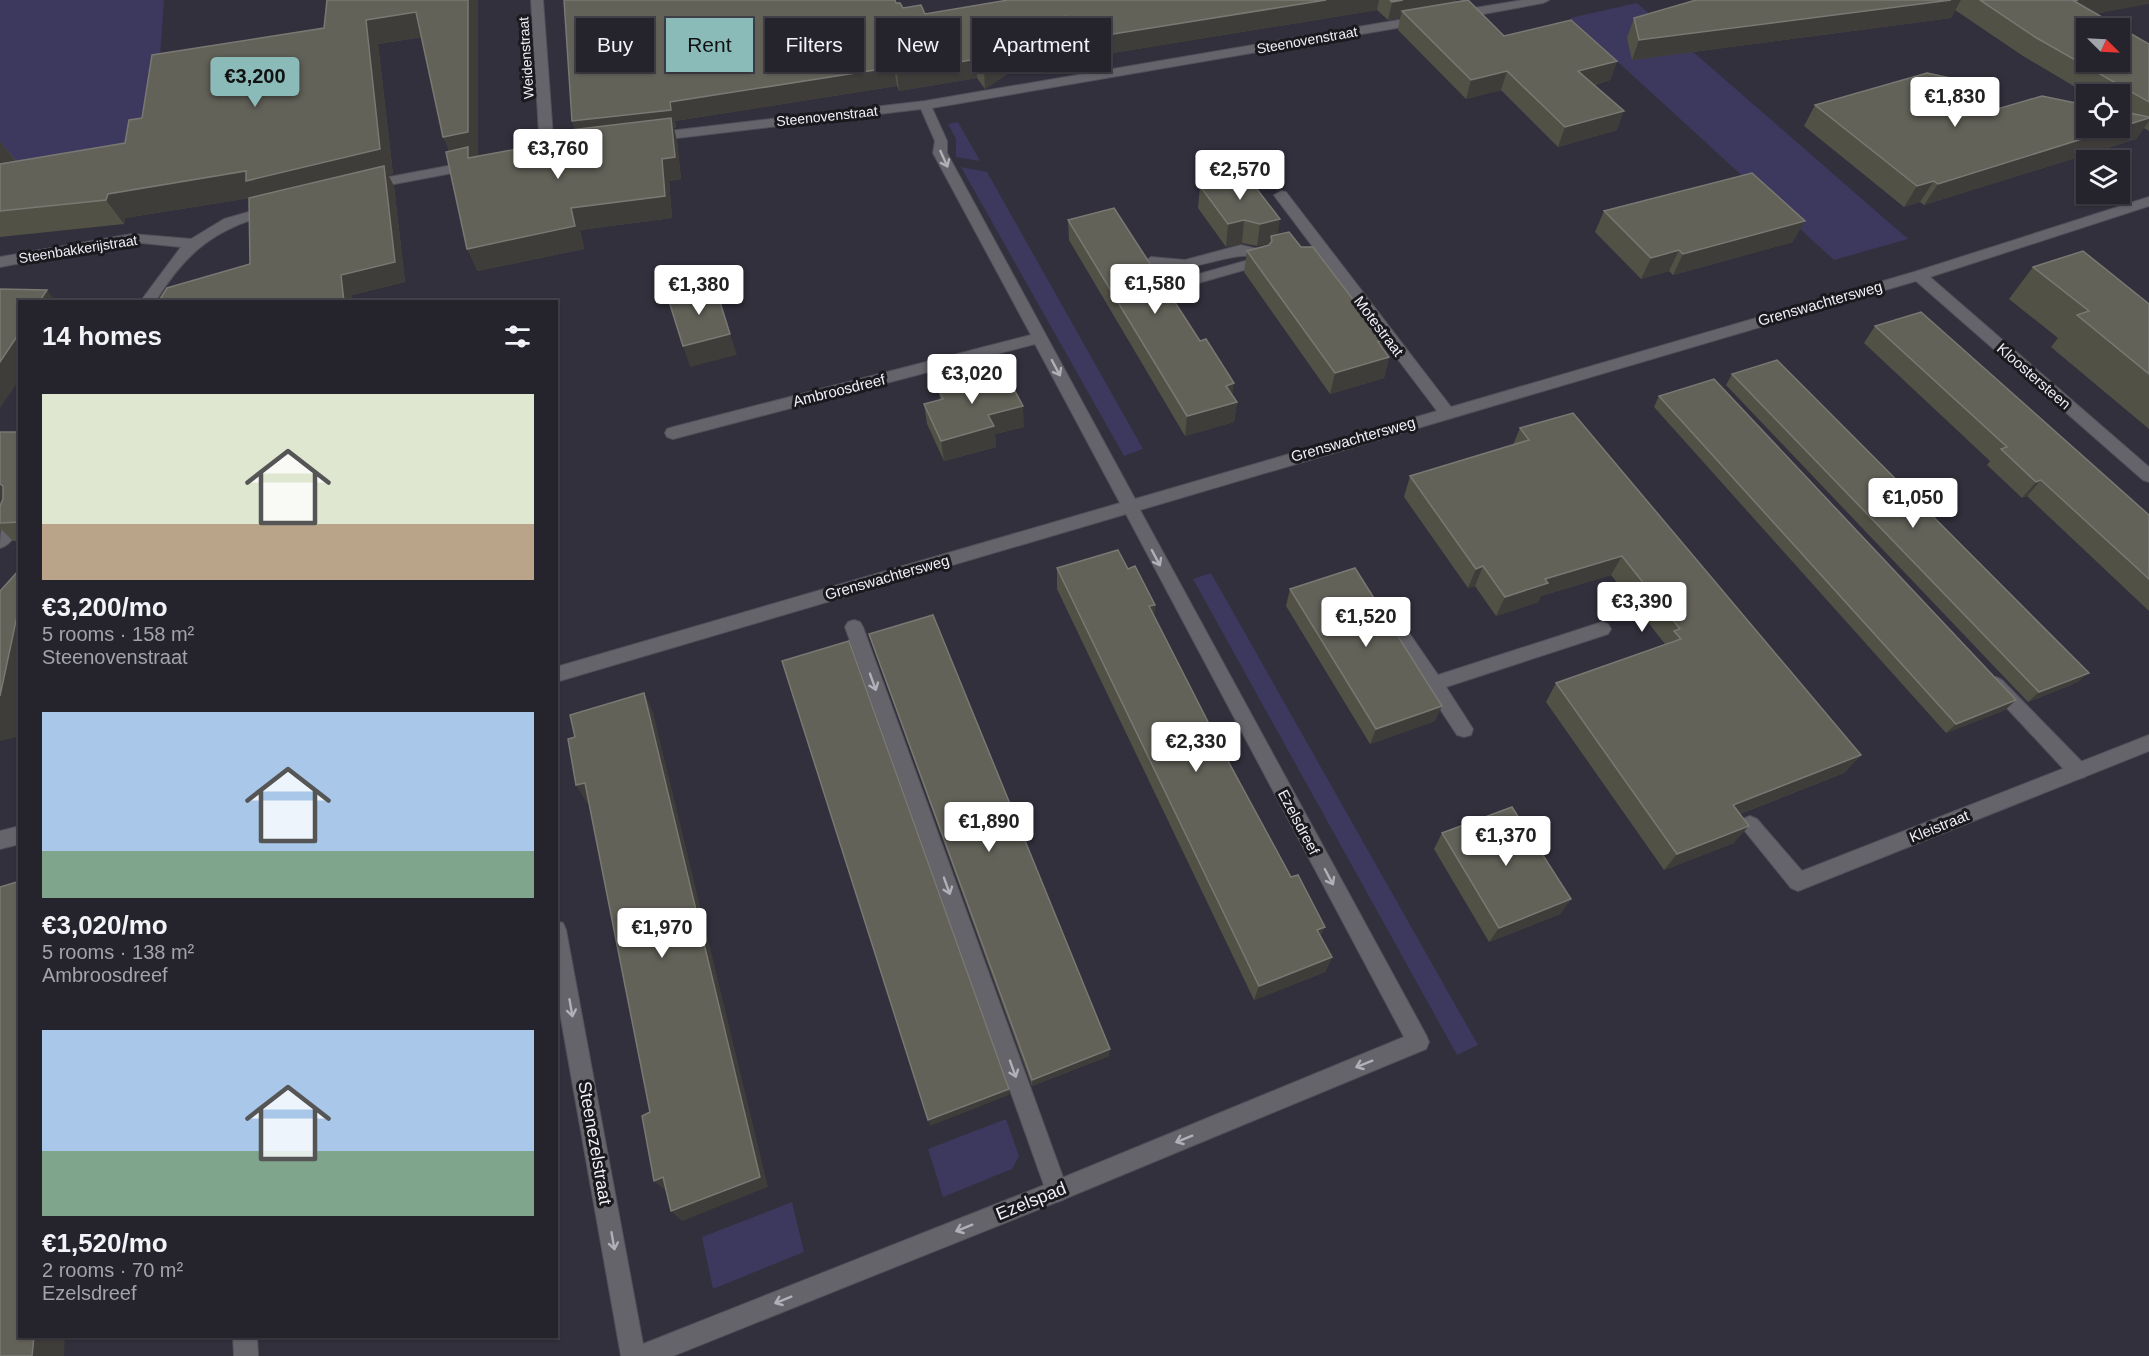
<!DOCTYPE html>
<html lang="en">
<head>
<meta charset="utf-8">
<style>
	body { margin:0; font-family:Arial,sans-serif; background:#2d2c35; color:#f1f3f6; height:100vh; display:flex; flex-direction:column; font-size:22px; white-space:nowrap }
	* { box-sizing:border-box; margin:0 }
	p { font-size:20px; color:#a3a4aa }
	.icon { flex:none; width:33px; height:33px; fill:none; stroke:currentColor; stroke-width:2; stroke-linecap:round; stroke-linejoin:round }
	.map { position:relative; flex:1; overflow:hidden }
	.drawer { position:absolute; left:18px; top:300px; width:540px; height:1038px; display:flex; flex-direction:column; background:#25242d; border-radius:0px; box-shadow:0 2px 4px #0004,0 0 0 2px #424149 }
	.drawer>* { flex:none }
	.banner { position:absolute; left:576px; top:18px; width:570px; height:54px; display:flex; gap:12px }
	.needle { width:39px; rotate:114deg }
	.controls { position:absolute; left:2076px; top:18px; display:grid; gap:12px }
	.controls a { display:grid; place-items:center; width:54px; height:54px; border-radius:0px; background:#25242d; box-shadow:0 2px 4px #0004,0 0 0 2px #424149; font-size:30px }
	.price { position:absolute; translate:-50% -51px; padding:0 14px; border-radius:6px; background:#fff; color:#222; font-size:20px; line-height:39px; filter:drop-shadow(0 2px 3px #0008) }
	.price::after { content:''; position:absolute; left:50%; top:36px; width:18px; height:14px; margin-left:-9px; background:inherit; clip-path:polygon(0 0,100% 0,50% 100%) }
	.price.current { background:#8bbbb9; color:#111 }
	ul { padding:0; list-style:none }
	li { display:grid; align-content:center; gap:12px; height:318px; padding:0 24px }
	li span { display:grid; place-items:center; height:186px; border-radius:0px; color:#555 }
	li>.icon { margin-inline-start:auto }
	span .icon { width:108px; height:108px; fill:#fffc; stroke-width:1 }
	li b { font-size:26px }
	h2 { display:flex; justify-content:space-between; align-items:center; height:72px; padding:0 24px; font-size:26px }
	.tag { padding:0 21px; border-radius:0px; background:#25242d; box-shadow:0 2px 4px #0004,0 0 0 2px #424149; font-size:21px; line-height:54px }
	.tag.current { background:#8bbbb9; color:#111 }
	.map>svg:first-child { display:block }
	.green { fill:#3d385d }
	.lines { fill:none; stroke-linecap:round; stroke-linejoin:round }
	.lane-casing { stroke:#504f5a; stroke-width:2 }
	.street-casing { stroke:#504f5a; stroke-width:2 }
	.lane { fill:#65646a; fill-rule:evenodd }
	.street { fill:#65646a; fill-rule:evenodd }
	.wall { fill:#525146 }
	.shaded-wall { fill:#3e3d3a }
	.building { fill:#636259; stroke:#797872; stroke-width:1.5; fill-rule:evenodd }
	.oneway { stroke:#b1b0b8 }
	.labels { text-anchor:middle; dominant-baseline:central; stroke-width:6; stroke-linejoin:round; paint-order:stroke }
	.far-street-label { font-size:14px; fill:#f0eff7; stroke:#19191e }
	.street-label { font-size:15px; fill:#f0eff7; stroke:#19191e }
	.near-street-label { font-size:18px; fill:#f0eff7; stroke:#19191e }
</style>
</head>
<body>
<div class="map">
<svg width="2149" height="1356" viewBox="0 0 2149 1356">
	<rect width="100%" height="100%" fill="#31303c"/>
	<g class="green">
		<polygon points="0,0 164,0 154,142 0,164"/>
		<polygon points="1637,3 1908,239 1834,260 1570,18"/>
		<polygon points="958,122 980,161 956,157 956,139 948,124"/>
		<polygon points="961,167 987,172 1143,449 1124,456"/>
		<polygon points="1211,573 1478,1045 1457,1055 1193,579"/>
		<polygon points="1006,1119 1019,1156 1012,1169 943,1197 928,1149"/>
		<polygon points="792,1202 804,1252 713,1289 702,1237"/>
	</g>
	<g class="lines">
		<g class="lane-casing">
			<g id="lane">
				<path d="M 1241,245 L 1262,250 L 1267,261 L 1265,264 L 1195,284 L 1166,300 L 1161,298 L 1159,295 L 1161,292 L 1185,278 L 1252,259 L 1251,256 C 1227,252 1163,284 1144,262 L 1151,257 L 1185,260 Z"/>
				<polygon points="854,620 860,622 863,627 1068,1191 1065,1199 1057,1202 1049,1199 1046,1191 845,627 848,622"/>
				<polygon points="1397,622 1403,624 1438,675 1602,622 1608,624 1611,629 1608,634 1446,687 1473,729 1471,735 1464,737 1457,735 1391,634 1388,629 1391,624"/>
				<polygon points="1996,677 2002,680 2085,765 2087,771 2085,777 2078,779 2071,777 1990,690 1987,685 1990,680"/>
				<polygon points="233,1336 257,1336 258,1356 234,1356"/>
			</g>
		</g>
		<g class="street-casing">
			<g id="street">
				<polygon points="531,0 543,0 554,150 547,154 540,150"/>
				<polygon points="1523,0 1549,0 1543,3 1456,19 1450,15 1456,11"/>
				<polygon points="1422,16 1426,17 1426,23 932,108 947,141 947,153 1135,499 1437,411 1276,198 1274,195 1281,191 1286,192 1451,407 1914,272 2149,197 2149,206 1930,277 2149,467 2149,482 2143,480 1916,281 1140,510 1426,1035 1429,1042 1426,1049 1057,1202 673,1356 621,1356 556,991 556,921 563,923 566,930 643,1344 1057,1180 1404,1037 1126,514 556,682 556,667 1120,503 1035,344 673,439 667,437 665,433 667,429 673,427 1031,335 933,153 935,141 921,109 652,141 646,137 652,133 925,101"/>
				<polygon points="474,161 481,165 479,168 368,189 361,185 368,181"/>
				<path d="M 272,205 L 279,209 L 277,212 C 216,228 188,249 155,302 L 140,302 L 181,247 L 132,242 L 0,267 L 0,257 L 132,234 L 191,239 L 224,219 Z"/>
				<path d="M 20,505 C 20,520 18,543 0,548 C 0,533 2,510 20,505 Z"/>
				<polygon points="2149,735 2149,751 1798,891 1791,888 1740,825 1743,819 1750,816 1757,819 1802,871"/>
				<polygon points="20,826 20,844 0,849 0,831"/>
			</g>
		</g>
		<use href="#lane" class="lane"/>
		<use href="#street" class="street"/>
	</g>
	<g class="wall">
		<polygon points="327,0 478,0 478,157 572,139 575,129 572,121 896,3 903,8 925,14 1006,1 1006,0 1456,0 1456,2 1504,36 1617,61 1610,80 1594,85 1617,130 1558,147 1501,90 1466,99 1398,30 1400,18 1388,20 1377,10 1082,58 1066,35 985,89 977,78 899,91 897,86 675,121 676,128 674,128 677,141 681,179 669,181 672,218 580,230 584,249 477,271 422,37 378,44 393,174 388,175 394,186 405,282 352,295 250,264 256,197 125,218 124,224 0,237 0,141 16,161 125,143 142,118 324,28"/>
		<polygon points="1696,0 2149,0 2097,14 2149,44 2149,131 2144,128 2136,139 1924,205 1920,202 1904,207 1804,126 1815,105 1959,118 1994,110 2120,128 2120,94 2087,94 2023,56 1955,10 1951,18 1632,60 1627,38 1634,18"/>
		<polygon points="1200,186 1278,234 1301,247 1384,340 1382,348 1389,357 1384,378 1330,394 1244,272 1247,251 1269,245 1270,243 1257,246 1242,243 1226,247 1198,208"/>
		<polygon points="1604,211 1793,242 1673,275 1669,271 1641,279 1595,232"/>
		<polygon points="1068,220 1232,396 1237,402 1234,422 1185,436 1069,240"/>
		<polygon points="2033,267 2149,304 2149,429 2051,347 2058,338 2009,299"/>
		<polygon points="1875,326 2149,515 2149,611 2027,496 2022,498 1987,465 1990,461 1864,343"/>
		<polygon points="1732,374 2078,682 2028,702 1726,385"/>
		<polygon points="938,388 1024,427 995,434 996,447 944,461 927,424 924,404 940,400"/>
		<polygon points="1659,396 2016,700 2005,710 1946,733 1654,407"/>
		<polygon points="1520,428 1861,755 1844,773 1740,814 1734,843 1664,870 1546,702 1556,683 1665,644 1611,575 1541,596 1538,602 1496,616 1475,586 1468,588 1404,497 1410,476 1513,445"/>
		<polygon points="0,432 20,522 20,541 13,541 1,529 0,533"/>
		<polygon points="1057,568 1128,569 1155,605 1154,616 1227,759 1332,957 1325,972 1254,1000 1057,589"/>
		<polygon points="1290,589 1435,721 1370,744 1286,606"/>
		<polygon points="869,634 1109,1056 1032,1086 872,644"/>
		<polygon points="1442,833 1571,899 1560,914 1489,942 1434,849"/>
	</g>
	<g class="shaded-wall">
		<polygon points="468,0 478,0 478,157 454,162 443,137"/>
		<polygon points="1326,0 1379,0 1377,10 1082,58 1082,39"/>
		<polygon points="1403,0 1456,0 1454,9 1402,11 1400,18 1388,20 1392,2"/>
		<polygon points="1951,0 1961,0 1951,18 1632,60 1639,40"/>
		<polygon points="2078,0 2149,0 2149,4 2062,20 2074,1"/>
		<polygon points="416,12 427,36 378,44 393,174 388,175 394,186 405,282 352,295 353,302 344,302 256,197 125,218 124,224 106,200 108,194 366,20"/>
		<polygon points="1066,16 1066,35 985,89 984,70"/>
		<polygon points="976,59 977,78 899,91 897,73"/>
		<polygon points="1617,61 1610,80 1572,90 1578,71"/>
		<polygon points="894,67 897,86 675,121 676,128 674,128 677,141 681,179 669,181 672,218 580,230 584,249 477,271 467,249 571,208 578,140 572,121 670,102"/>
		<polygon points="1507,71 1501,90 1466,99 1471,80"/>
		<polygon points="1624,111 1617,130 1558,147 1565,127"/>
		<polygon points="2149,118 2149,121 2136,139 1924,205 1938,184"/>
		<polygon points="0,141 16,162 0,179"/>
		<polygon points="1934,181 1920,202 1904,207 1917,186"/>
		<polygon points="1280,219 1277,242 1272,241 1271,236 1270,243 1257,246 1260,224"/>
		<polygon points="1244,220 1242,243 1226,247 1228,224"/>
		<polygon points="1805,221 1793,242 1673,275 1683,254"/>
		<polygon points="1679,250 1669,271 1641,279 1651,258"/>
		<polygon points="47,290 56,302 39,302"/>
		<polygon points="20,332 20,379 0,408 0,362"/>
		<polygon points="730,334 737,355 690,367 683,346"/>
		<polygon points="1384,340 1379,360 1389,357 1384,378 1330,394 1335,373 1378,342"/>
		<polygon points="1234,383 1232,403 1226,386"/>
		<polygon points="1237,402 1234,422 1185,436 1187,416"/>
		<polygon points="1023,406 1024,427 995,434 996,447 944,461 941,441 988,415"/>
		<polygon points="2041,480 2027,496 2022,498 2036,482"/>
		<polygon points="0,484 19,503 0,523"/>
		<polygon points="1622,556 1611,575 1541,596 1538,602 1496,616 1505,597 1545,579"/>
		<polygon points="1483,566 1475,586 1468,588 1476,569"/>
		<polygon points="20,602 20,731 18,737 0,741 0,696"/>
		<polygon points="1155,605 1153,625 1149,606"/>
		<polygon points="2089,673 2078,682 2028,702 2039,692"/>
		<polygon points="644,693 653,712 768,1187 682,1221 671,1211"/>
		<polygon points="2016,700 2005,710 1946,733 1956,724"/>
		<polygon points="1442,706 1435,721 1370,744 1376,729"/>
		<polygon points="1861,755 1844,773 1719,822 1733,805"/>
		<polygon points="585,783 596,801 587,803 576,785"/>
		<polygon points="1749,826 1734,843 1664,870 1677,854"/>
		<polygon points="1571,899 1560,914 1489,942 1499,928"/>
		<polygon points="1325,927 1318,942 1317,930"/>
		<polygon points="1332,957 1325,972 1254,1000 1259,986"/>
		<polygon points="1110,1049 1109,1056 1032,1086 1032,1080"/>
		<polygon points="1009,1089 1009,1095 930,1126 928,1120"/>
		<polygon points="663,1177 675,1187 666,1191 654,1181"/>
		<polygon points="34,1336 65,1336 64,1356 32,1356"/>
	</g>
	<g class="building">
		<polygon points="327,0 468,0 468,132 443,137 416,12 366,20 380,149 246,181 246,171 108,194 106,200 0,211 0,164 125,143 129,120 142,118 152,55 324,28"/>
		<polygon points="564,0 895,0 896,3 900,3 903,8 921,5 925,14 1008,0 1326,0 1082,39 1066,16 984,70 976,59 897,73 894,67 670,102 671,110 572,121"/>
		<polygon points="1390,0 1403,0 1392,2"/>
		<polygon points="1468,0 1504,36 1571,20 1617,61 1578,71 1624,111 1565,127 1507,71 1471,80 1402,11"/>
		<polygon points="1696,0 1951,0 1639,40 1634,18"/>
		<path d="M 1980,0 L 2078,0 L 2074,1 L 2149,44 L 2149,102 L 2035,37 ZM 2086,28 L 2120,28 L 2120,62 L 2086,62 Z"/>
		<polygon points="1927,73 1960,80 1959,118 1992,108 1994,110 2042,96 2086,105 2086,128 2120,128 2120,111 2149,117 2149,118 1938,184 1934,181 1917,186 1815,105"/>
		<polygon points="671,118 675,157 662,159 665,196 571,208 575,226 467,249 446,152 468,147 468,158 572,139 571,130"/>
		<polygon points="384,166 395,262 341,275 344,302 158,302 167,288 250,264 249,198"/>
		<polygon points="1752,173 1805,221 1683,254 1679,250 1651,258 1604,211"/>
		<polygon points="1246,175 1280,219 1260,224 1244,220 1228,224 1200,186"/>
		<polygon points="1114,208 1200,341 1206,339 1234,383 1226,386 1237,402 1187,416 1068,220"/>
		<polygon points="1289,232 1301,247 1313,247 1384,340 1378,342 1389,357 1335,373 1247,251 1269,245 1272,241 1271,236"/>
		<polygon points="2083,251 2149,304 2149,374 2077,315 2089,311 2033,267"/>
		<polygon points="715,286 730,334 683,346 668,298"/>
		<polygon points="0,289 47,290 39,302 20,302 20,332 0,362"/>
		<polygon points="1921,312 2149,515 2149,579 2041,480 2036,482 2001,449 2007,447 1875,326"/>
		<polygon points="1777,360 2089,673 2039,692 1732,374"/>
		<polygon points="1004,370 1023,406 988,415 994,426 941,441 924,404 943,399 938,388"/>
		<polygon points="1714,379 2016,700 1956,724 1659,396"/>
		<polygon points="1573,413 1861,755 1733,805 1749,826 1677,854 1556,683 1681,639 1674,631 1680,629 1622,556 1545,579 1548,583 1505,597 1483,566 1476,569 1410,476 1529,440 1520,428"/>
		<polygon points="0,432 20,432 20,522 0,523 0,506 3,499 3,486 0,484"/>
		<polygon points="1118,550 1128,569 1135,566 1155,605 1149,606 1227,759 1291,877 1298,875 1325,927 1317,930 1332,957 1259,986 1057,568"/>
		<polygon points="1355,568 1442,706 1376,729 1290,589"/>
		<polygon points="20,569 20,602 0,696 0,591"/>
		<polygon points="933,615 1110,1049 1032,1080 869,634"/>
		<polygon points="849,641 1009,1089 928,1120 782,661"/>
		<polygon points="644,693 760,1177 671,1211 663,1177 654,1181 642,1116 650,1112 585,783 576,785 568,739 575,737 570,715"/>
		<polygon points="1512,807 1571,899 1499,928 1442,833"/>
		<polygon points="20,881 20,1336 34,1336 32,1356 0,1356 0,887"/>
	</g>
	<defs><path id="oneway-shaft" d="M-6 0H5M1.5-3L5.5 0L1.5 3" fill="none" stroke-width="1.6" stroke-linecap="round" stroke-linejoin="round" transform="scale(1.5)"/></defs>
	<g class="oneway">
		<use href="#oneway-shaft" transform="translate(944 159) rotate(66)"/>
		<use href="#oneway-shaft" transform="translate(1056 368) rotate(62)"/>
		<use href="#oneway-shaft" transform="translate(1156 558) rotate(62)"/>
		<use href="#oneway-shaft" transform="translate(873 682) rotate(70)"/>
		<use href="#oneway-shaft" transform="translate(1329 877) rotate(62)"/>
		<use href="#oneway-shaft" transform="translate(947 886) rotate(70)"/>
		<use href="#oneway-shaft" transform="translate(571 1008) rotate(80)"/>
		<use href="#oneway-shaft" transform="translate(1364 1064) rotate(158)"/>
		<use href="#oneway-shaft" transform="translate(1013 1069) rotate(70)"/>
		<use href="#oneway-shaft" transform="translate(1184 1139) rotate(158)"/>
		<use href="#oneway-shaft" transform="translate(964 1228) rotate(158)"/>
		<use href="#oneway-shaft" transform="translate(613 1241) rotate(80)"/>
		<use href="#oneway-shaft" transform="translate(783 1300) rotate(158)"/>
	</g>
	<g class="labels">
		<g class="far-street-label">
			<text transform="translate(1307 40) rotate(-10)">Steenovenstraat</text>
			<text transform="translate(526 58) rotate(-94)">Weidenstraat</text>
			<text transform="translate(827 116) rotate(-6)">Steenovenstraat</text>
			<text transform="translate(78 249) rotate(-9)">Steenbakkerijstraat</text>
		</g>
		<g class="street-label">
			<text transform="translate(1820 303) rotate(-16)">Grenswachtersweg</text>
			<text transform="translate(1379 326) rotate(53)">Motestraat</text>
			<text transform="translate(2034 376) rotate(41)">Kloostersteen</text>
			<text transform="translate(839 390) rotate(-14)">Ambroosdreef</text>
			<text transform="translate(1353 439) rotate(-16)">Grenswachtersweg</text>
			<text transform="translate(887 577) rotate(-16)">Grenswachtersweg</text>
			<text transform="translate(1299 822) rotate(62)">Ezelsdreef</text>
			<text transform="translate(1939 826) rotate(-22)">Kleistraat</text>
		</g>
		<g class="near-street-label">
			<text transform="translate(595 1143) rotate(80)">Steenezelstraat</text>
			<text transform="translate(1031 1201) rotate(-22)">Ezelspad</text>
		</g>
	</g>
</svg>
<div class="controls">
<a><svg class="needle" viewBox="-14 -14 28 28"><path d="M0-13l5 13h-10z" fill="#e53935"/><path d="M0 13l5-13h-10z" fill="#a3a4aa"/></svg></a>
<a><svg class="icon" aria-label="locate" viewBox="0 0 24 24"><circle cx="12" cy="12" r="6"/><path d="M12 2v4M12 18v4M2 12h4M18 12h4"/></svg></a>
<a><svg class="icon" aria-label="layers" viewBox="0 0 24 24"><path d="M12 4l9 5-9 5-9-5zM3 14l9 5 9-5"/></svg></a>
</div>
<b class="price current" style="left:255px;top:108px">€3,200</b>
<b class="price" style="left:1955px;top:128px">€1,830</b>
<b class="price" style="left:558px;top:180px">€3,760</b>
<b class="price" style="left:1240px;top:201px">€2,570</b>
<b class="price" style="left:1155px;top:315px">€1,580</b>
<b class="price" style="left:699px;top:316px">€1,380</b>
<b class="price" style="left:972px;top:405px">€3,020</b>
<b class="price" style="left:1913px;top:529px">€1,050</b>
<b class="price" style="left:1642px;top:633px">€3,390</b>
<b class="price" style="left:1366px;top:648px">€1,520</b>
<b class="price" style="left:1196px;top:773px">€2,330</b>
<b class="price" style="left:989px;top:853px">€1,890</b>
<b class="price" style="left:1506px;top:867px">€1,370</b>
<b class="price" style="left:662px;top:959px">€1,970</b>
<div class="banner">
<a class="tag">Buy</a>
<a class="tag current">Rent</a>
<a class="tag">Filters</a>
<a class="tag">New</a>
<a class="tag">Apartment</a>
</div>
<section class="drawer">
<h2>14 homes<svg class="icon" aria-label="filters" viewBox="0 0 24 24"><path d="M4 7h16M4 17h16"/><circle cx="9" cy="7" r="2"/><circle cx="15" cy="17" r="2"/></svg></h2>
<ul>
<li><span style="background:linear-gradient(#dfe7d0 70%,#b9a48a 0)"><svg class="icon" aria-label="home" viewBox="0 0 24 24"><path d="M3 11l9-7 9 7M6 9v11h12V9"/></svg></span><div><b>€3,200/mo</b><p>5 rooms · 158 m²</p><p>Steenovenstraat</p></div></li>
<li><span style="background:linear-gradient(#a9c7e8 75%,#7fa58c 0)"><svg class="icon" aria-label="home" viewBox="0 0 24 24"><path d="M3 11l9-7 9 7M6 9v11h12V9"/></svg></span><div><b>€3,020/mo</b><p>5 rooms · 138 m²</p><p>Ambroosdreef</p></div></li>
<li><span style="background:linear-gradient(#a9c7e8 65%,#7fa58c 0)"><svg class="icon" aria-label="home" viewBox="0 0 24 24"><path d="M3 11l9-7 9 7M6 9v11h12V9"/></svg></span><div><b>€1,520/mo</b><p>2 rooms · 70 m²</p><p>Ezelsdreef</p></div></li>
</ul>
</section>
</div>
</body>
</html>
